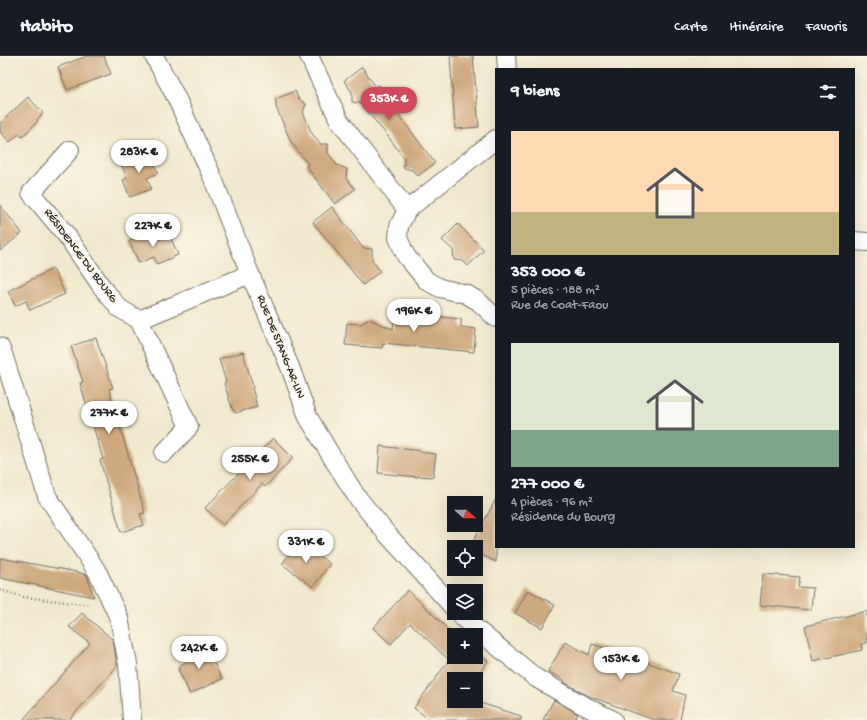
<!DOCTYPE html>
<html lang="fr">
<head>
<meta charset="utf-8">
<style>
	body { margin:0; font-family:"Gochi Hand",sans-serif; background:#20242c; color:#f1f3f6; height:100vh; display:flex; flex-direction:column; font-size:15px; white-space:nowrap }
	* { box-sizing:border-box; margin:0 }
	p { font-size:13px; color:#9ea1a6 }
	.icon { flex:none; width:22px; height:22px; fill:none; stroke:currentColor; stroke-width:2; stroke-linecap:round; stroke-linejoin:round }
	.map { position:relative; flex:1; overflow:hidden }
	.panel { position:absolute; left:495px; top:12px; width:360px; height:480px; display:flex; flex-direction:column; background:#171b24; border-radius:0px; box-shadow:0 4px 16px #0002 }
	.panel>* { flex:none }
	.needle { width:26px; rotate:111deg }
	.controls { position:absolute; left:447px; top:440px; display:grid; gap:8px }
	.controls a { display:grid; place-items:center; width:36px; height:36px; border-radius:0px; background:#171b24; box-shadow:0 4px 16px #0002; font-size:20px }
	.price { position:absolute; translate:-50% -34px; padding:0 9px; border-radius:14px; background:#fff; color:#222; font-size:13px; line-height:26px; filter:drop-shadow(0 1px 2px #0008) }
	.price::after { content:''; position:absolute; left:50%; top:24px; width:12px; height:9px; margin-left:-6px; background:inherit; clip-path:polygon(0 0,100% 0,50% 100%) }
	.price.on { background:#d1495b; color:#fff }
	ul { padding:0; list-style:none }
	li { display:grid; align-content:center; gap:8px; height:212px; padding:0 16px }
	li span { display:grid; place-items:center; height:124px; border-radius:0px; color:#555 }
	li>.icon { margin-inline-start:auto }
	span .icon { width:72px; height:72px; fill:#fffc; stroke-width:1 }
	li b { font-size:17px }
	h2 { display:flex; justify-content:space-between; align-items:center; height:48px; padding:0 16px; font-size:17px }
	header { display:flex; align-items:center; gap:24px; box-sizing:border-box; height:56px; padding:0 20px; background:#171b24; border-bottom:1px solid #363941 }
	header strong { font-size:19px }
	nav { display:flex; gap:22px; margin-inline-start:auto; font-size:14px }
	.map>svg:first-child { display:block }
	.building { fill:#cfa97f }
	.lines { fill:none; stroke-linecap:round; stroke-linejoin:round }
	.street-casing { stroke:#706e64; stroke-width:20 }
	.path { stroke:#706e64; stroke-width:2.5; stroke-dasharray:1 3; stroke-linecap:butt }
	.street { stroke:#fff; stroke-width:18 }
	.labels { text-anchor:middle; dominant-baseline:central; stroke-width:3; stroke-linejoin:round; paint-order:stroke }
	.street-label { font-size:12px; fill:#2b2b2b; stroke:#fcf5e5 }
</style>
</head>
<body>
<header>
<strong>Habito</strong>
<nav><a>Carte</a><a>Itinéraire</a><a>Favoris</a></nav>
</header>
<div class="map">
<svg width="867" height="664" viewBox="0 0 867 664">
	<rect width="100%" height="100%" fill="#fcf5e5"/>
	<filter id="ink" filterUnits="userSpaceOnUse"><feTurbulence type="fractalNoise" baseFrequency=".025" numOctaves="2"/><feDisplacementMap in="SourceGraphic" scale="8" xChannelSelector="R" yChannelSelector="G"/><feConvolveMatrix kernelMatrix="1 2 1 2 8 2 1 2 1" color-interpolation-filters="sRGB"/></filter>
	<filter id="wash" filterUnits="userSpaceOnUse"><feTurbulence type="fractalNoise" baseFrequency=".012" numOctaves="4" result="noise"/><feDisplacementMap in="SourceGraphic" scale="16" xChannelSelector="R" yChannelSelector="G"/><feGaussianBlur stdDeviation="0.9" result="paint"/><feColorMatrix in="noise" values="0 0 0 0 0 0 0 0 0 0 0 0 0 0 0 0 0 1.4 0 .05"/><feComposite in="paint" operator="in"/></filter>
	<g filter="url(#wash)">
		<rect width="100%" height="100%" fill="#f1e9ce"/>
		<g id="blocks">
			<g class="building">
				<polygon points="87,0 104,0 111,18 67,34 58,11"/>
				<polygon points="450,0 473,0 479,71 455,73"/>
				<polygon points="362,11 376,31 379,29 393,48 391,49 435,107 418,120 412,114 404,112 404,102 387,79 360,47 352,46 352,36 344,25"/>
				<polygon points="295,35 298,42 306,48 303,56 311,76 320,88 328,88 328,97 337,109 347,113 346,122 355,133 335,148 306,110 308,108 291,86 276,51 276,43"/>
				<polygon points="28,41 43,57 37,64 38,65 22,81 19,78 10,86 0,76 0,67"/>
				<polygon points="149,96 158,117 147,122 151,133 130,141 123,124 127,122 121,108"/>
				<polygon points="0,149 22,177 0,195"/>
				<polygon points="332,151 363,192 372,193 372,204 380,215 363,229 313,166"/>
				<polygon points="458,168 484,194 468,210 463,205 454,204 453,194 442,184"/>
				<polygon points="154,174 158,184 170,180 178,199 157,208 154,201 139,207 129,185"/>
				<polygon points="53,213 65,238 30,254 26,245 15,250 8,235"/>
				<polygon points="394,258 412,260 412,258 461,263 461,271 476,273 474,296 383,287 382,292 345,289 347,267 361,268 369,263 393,273"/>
				<polygon points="96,282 113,332 109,333 145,457 140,458 144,469 121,476 100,404 103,403 80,327 83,326 71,290"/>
				<polygon points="243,296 253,331 252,331 257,351 235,357 234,354 233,355 224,327 226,326 219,303"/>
				<polygon points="273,382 293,402 265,431 262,428 223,469 205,452"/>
				<polygon points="380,390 421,395 420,396 436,398 433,421 418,420 418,421 378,417"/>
				<polygon points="496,443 496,506 476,496 476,491 470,491"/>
				<polygon points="299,485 330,508 313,531 282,508"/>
				<polygon points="0,502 77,516 87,519 94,541 0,522"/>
				<polygon points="763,518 800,521 798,531 813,532 811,554 760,549"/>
				<polygon points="408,534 454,579 454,601 476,601 476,596 488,605 475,623 454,623 454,645 474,645 521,660 521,664 430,664 414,652 449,604 410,567 391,588 373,572"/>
				<polygon points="528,534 555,549 542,572 515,557"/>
				<polygon points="867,555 867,587 861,588 862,594 813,605 805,570"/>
				<polygon points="82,557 113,584 117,610 69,664 23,664 90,587 69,571"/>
				<polygon points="565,586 589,599 592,588 630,600 679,618 673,635 685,639 680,664 654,664 589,640 564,626 565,625 548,615"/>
				<polygon points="204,588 222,623 190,638 178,613 180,613 178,610 191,604 187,596"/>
				<polygon points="554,644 578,658 575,664 543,664"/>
			</g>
		</g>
	</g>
	<g filter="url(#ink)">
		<use href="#blocks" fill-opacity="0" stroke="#706e64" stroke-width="1"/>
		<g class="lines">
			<g class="street-casing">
				<g id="street">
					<polyline points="154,0 176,41 212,120 250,218 290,311 308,361 335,406 357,441 387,478 454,552"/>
					<polyline points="309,0 339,64 407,154"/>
					<polyline points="506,0 507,13"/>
					<polyline points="496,83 407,154 399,170 398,182 406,200 427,225 440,232 466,238 478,245 496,262"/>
					<polyline points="70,94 31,137 67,180 102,231 119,252 139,264 189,371 164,397"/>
					<polyline points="854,185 867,186"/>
					<polyline points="139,264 250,218"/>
					<polyline points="0,291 3,298 47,440 97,515 119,562 128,608 132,664"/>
					<polyline points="459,557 464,563 536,622 581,648 613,664"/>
				</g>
			</g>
			<polyline class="path" points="0,534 24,541 90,549"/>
			<use href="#street" class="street"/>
		</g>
	</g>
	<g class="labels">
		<g class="street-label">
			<text transform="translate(80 200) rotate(53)">RÉSIDENCE DU BOURG</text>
			<text transform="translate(280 291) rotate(68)">RUE DE STANG-AR-LIN</text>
		</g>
	</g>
</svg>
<div class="controls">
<a><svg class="needle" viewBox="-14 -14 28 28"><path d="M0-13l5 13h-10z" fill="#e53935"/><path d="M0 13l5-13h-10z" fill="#9ea1a6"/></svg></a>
<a><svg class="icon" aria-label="locate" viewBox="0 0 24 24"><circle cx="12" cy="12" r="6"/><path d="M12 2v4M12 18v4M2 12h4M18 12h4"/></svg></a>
<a><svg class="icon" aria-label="layers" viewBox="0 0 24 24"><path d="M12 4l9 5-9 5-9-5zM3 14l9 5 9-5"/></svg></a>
<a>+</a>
<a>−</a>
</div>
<b class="price on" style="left:389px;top:65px">353K €</b>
<b class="price" style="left:139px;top:118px">283K €</b>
<b class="price" style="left:153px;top:192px">227K €</b>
<b class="price" style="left:414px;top:277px">196K €</b>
<b class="price" style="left:109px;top:379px">277K €</b>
<b class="price" style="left:250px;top:425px">255K €</b>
<b class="price" style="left:306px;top:508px">331K €</b>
<b class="price" style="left:199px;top:614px">242K €</b>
<b class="price" style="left:621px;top:625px">153K €</b>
<section class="panel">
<h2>9 biens<svg class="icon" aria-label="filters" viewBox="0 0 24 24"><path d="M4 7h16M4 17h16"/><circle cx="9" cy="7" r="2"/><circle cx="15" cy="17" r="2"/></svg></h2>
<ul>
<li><span style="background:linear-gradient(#ffd9b3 65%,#c2b280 0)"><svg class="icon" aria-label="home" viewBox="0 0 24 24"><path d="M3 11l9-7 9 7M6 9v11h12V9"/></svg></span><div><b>353 000 €</b><p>5 pièces · 188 m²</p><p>Rue de Coat-Faou</p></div></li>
<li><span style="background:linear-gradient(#dfe7d0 70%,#7fa58c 0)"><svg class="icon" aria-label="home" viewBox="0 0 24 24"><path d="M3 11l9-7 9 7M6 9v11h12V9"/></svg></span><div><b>277 000 €</b><p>4 pièces · 96 m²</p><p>Résidence du Bourg</p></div></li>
</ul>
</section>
</div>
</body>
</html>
